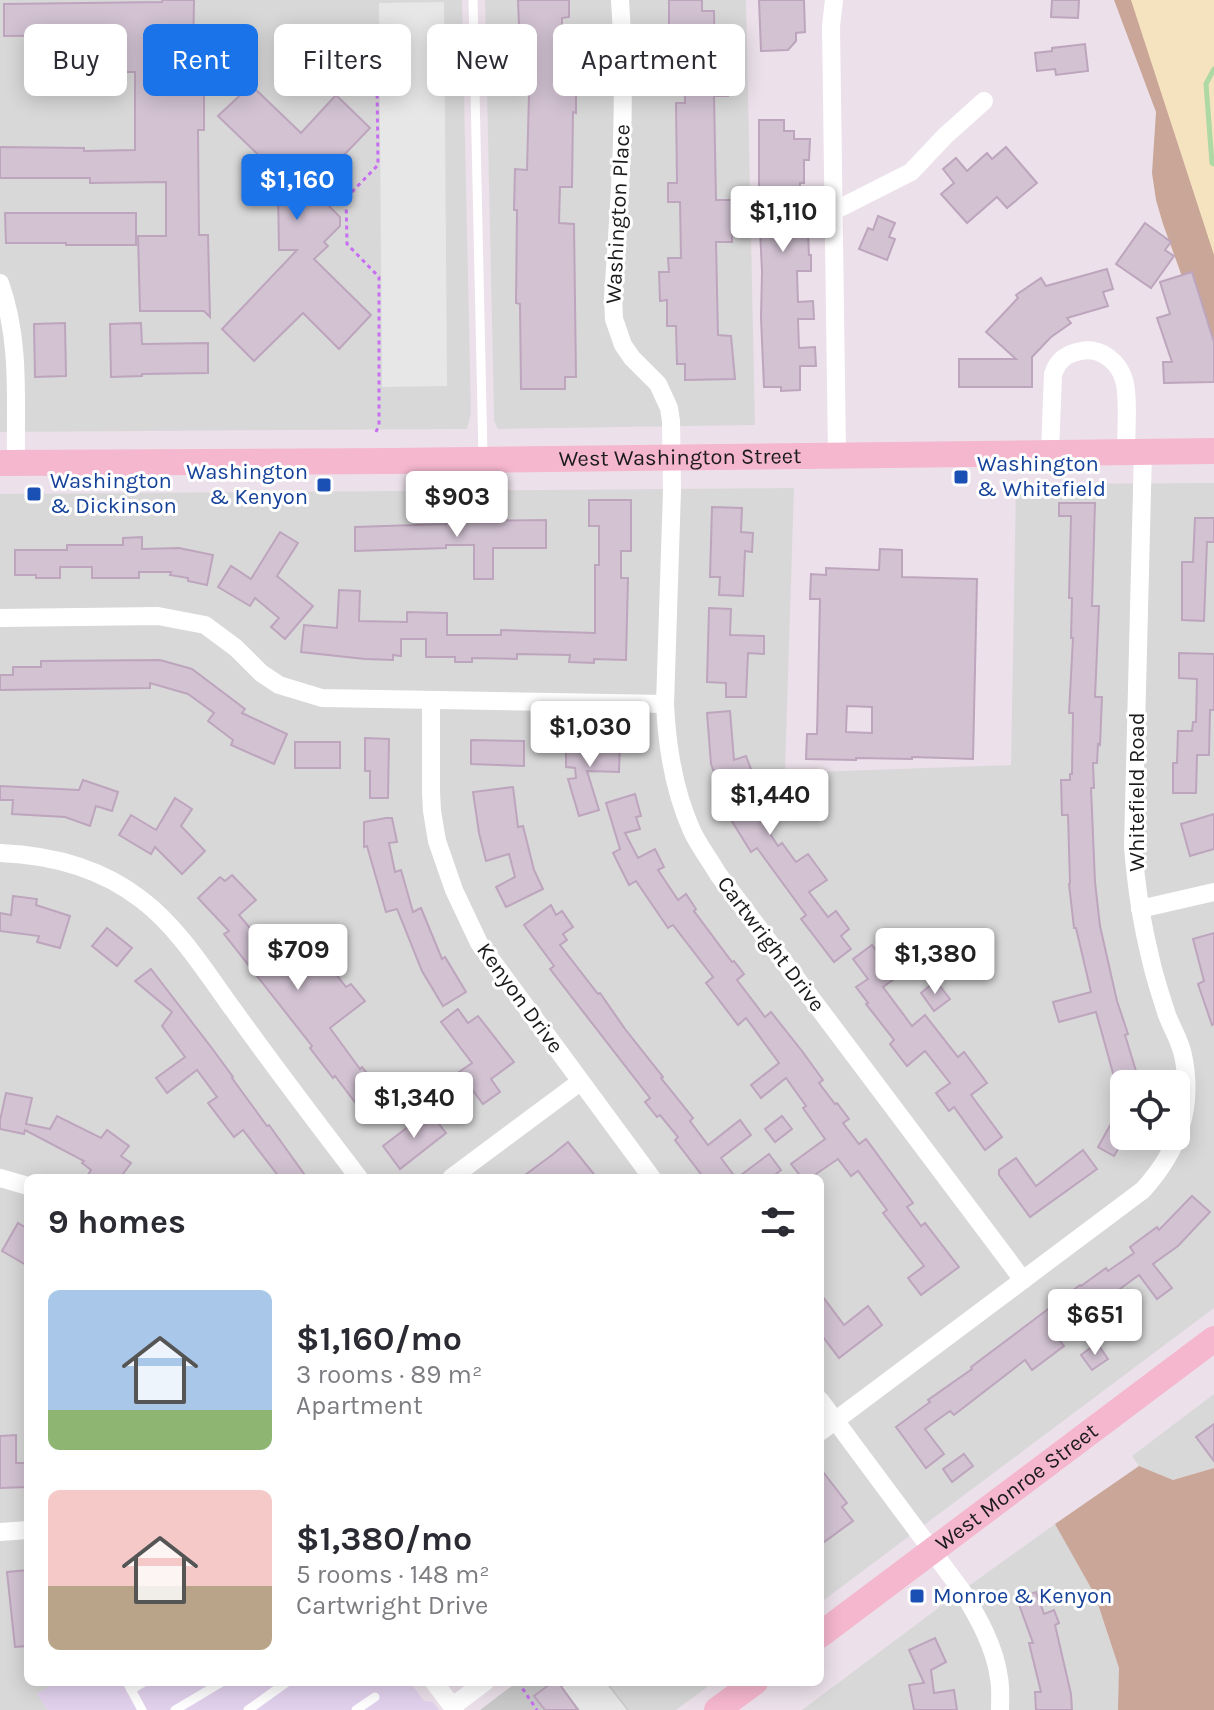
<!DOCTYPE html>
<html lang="en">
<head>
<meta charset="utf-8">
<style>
	body { margin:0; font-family:Karla,sans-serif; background:#f2f2f3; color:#2b2b33; height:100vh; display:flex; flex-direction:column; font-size:30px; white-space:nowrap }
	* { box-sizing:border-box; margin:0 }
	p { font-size:26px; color:#7c7c81 }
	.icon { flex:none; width:44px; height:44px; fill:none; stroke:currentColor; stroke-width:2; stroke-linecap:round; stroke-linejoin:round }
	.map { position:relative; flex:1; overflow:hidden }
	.sheet { position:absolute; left:24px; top:1174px; width:800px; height:512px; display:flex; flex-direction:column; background:#fff; border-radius:12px; box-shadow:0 4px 20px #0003 }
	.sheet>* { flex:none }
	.top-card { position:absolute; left:24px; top:24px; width:800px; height:72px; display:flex; gap:16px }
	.controls { position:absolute; left:1110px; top:1070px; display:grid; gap:16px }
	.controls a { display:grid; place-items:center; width:80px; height:80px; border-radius:12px; background:#fff; box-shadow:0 4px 20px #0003; font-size:40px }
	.price { position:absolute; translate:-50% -68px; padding:0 18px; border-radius:8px; background:#fff; color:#222; font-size:26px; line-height:52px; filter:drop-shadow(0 2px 4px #0008) }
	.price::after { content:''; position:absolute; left:50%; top:48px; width:24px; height:18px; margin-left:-12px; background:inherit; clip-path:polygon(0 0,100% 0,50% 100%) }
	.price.selected { background:#1a73e8; color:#fff }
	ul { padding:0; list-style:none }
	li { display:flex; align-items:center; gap:24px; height:200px; padding:0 24px }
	li span { display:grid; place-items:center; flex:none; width:224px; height:160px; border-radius:12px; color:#555 }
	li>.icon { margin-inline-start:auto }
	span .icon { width:96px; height:96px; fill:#fffc; stroke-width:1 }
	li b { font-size:34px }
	h2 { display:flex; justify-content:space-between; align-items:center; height:96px; padding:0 24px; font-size:34px }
	.tag { padding:0 28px; border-radius:12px; background:#fff; box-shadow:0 4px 20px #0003; font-size:28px; line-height:72px }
	.tag.selected { background:#1a73e8; color:#fff }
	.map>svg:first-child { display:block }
	.residential { fill:#d9d8d9; fill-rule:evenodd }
	.commercial { fill:#e2d1ed }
	.religious { fill:#c9c9c9 }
	.forest { fill:#c9a698 }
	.park { fill:#f5e3bf }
	.parking { fill:#e7e7e7 }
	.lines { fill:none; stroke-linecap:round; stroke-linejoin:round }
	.stream { stroke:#aed8a4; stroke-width:5 }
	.building { fill:#d2c2d2; stroke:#bda5bd; stroke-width:2; fill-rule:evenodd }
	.path { stroke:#c76ef1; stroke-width:3; stroke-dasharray:4 4; stroke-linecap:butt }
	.lane { stroke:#fff; stroke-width:9 }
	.street { stroke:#fff; stroke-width:18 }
	.secondary { stroke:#f5b7ce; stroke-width:26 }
	.transit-dot { fill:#1a4fb4; stroke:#fff; stroke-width:3 }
	.labels { text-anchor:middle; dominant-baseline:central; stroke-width:6; stroke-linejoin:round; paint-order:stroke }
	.street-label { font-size:22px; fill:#1b1b1b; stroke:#fff }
	.transit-label { font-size:22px; fill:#164399; stroke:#fff; text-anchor:start }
</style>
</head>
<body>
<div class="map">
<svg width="1214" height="1710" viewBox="0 0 1214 1710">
	<rect width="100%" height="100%" fill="#ece1ea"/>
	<g class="residential">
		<polygon points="0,0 462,0 471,413 467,429 0,432"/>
		<polygon points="485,0 746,0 755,425 498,429 494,421 494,415"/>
		<path d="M 1214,483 L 1214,1308 L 820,1603 L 820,1178 L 28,1178 L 28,1682 L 57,1682 L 37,1694 L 48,1710 L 0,1710 L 0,494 L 794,488 L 785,773 L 1011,765 L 1016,484 ZM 1124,1084 L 1176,1084 L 1176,1136 L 1124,1136 Z"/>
		<polygon points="1214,1394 1214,1468 1173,1480 1139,1466 1132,1456"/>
		<polygon points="1055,1524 1093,1575 1131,1659 1129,1710 802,1710 941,1606"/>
		<polygon points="607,1682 714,1682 676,1710 629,1710"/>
	</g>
	<polygon class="commercial" points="57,1682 410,1682 424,1701 433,1702 439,1710 48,1710 37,1694"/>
	<polygon class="religious" points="517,1682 607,1682 629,1710 480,1710"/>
	<g class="forest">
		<polygon points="1114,0 1214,0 1214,365 1163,224 1156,200 1152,173 1156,112"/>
		<polygon points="1139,1466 1173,1480 1214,1468 1214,1710 1118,1710 1119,1668 1095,1595 1055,1524"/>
	</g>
	<polygon class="park" points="1131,0 1214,0 1214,255"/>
	<g class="parking">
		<polygon points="444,2 447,386 382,387 379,3"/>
		<polygon points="558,1682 605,1682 627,1710 580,1710"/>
	</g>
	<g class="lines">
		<polyline class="stream" points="1214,69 1206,84 1212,163 1214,164"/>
	</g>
	<g class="building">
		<polygon points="162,0 194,0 193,52 204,52 204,130 198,130 199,235 208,235 210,317 204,311 140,311 138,236 166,236 166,182 90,183 90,178 0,178 0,147 84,148 84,151 135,150 135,72 101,72 100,35 4,36 4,4 162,2"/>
		<polygon points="518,0 569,0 569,17 562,18 562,28 559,28 557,73 566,73 565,90 576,91 576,113 573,112 572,187 560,187 559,223 574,224 576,377 565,377 565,389 521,389 520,304 516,303 517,210 514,210 515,169 527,170 529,94 513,94 514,51 520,51"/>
		<polygon points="669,0 702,0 702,11 714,11 715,82 728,82 728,96 714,96 716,200 732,200 732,242 716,242 718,335 731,336 735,379 685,380 685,364 677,364 676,326 667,326 667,300 660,301 659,272 669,272 668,258 681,258 680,202 668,202 668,183 677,183 676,103 685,103 684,63 669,63"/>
		<polygon points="759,0 804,0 805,32 796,33 796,41 788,50 761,51"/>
		<polygon points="1052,0 1079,0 1078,18 1051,17"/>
		<polygon points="1085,44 1088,71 1056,75 1055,69 1037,71 1035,53 1052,51 1052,48"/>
		<polygon points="251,85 301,133 336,95 370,128 315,185 328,197 324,201 340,217 340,226 324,242 328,246 314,259 371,315 339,349 303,313 254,361 222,329 297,250 279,250 278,193 298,193 218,116"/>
		<polygon points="759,120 784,120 784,131 794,131 794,139 810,139 809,160 804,160 804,183 800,183 800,211 807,211 809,255 811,255 811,271 797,271 798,302 813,301 814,319 798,319 799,348 815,347 816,366 800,366 800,390 781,391 781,387 764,387 761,318 762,272 759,208"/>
		<polygon points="1006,147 1037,183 1007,208 997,197 967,223 941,194 954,183 943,169 956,158 967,171 987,153 992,159"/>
		<polygon points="5,213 136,213 136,245 66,245 66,243 6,243"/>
		<polygon points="878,216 895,223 889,237 895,239 887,260 859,249 868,228 873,230"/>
		<polygon points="1145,223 1171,242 1165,250 1174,256 1151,288 1116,264"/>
		<polygon points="1107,269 1113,289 1103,292 1108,306 1067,318 1071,323 1051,337 1032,357 1032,387 959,387 959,359 1016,359 986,332 1018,298 1016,295 1041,278 1046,286"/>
		<polygon points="1192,272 1214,342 1214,382 1164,383 1163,362 1172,362 1157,318 1170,314 1160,282"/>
		<polygon points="65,323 66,376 35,377 34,324"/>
		<polygon points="141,323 142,344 208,343 208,373 142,374 142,376 111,377 110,324"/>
		<polygon points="589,500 631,500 631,551 621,551 621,578 628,578 626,660 594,659 594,663 569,662 570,655 517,654 517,659 472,658 472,662 455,662 455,657 426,657 426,639 401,639 401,656 393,655 393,660 365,659 301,652 304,625 337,628 339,590 360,591 359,621 407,622 407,612 447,613 447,635 501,635 501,630 595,633 595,565 599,565 599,526 589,526"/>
		<polygon points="1059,503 1095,503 1092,606 1099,606 1095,697 1102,697 1100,745 1098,744 1097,763 1093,763 1094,788 1091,788 1095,882 1100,926 1117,1001 1128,1034 1125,1035 1140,1084 1116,1084 1096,1012 1059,1022 1053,1002 1091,992 1076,928 1074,928 1069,884 1070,883 1068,815 1062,815 1061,780 1070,780 1070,774 1072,774 1073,713 1069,713 1073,638 1071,638 1072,598 1069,598 1071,516 1059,516"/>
		<polygon points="712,507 742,508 741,532 753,533 752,552 745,551 743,596 719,595 720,577 710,577"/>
		<polygon points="1195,518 1214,518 1214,542 1207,542 1204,621 1182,620 1182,562 1193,562"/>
		<polygon points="546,520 546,548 493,548 493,579 474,579 474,545 446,545 446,548 355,551 355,527 446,524 446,521"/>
		<polygon points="280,532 298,543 277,576 313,606 285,639 271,627 279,618 255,598 250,606 218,587 231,566 251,579"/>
		<polygon points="142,537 142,549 179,548 213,555 207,585 188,581 188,578 170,575 171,572 139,572 139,578 92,578 92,567 60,567 60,578 36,578 36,575 15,575 15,550 67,550 67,545 123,545 123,538"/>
		<path d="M 880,549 L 902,550 L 902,577 L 977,579 L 973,759 L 912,757 L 912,759 L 856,758 L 856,760 L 806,759 L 807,734 L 817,734 L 820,599 L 810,599 L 811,574 L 826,575 L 826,568 L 879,570 ZM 847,706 L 872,707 L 872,733 L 846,732 Z"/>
		<polygon points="709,608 731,609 730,635 764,636 764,654 748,653 746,697 726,697 726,683 707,682"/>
		<polygon points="1179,653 1214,654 1214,710 1210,710 1209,755 1197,755 1196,793 1173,793 1173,763 1177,763 1178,731 1192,731 1193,722 1196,722 1197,679 1179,678"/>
		<polygon points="160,660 192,669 245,709 242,713 287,734 274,764 231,745 233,740 208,721 214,713 188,694 150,683 150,688 0,690 0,675 13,675 13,667 41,667 41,661"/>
		<polygon points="730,711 734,760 746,756 758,788 744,793 778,846 782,843 796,862 808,854 827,880 809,892 828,917 836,911 849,929 841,936 851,949 834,962 801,919 806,915 757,848 751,852 728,815 729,814 711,764 707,713"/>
		<polygon points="365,738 389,739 388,798 370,798 370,771 365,771"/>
		<polygon points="471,740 524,741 524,766 471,764"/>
		<polygon points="595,740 620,741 619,772 587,771 599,810 579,816 568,779 576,778 575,768 566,767 566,743 595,743"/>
		<rect x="295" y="742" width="45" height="26"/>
		<polygon points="83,780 118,792 112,811 96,806 90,826 65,817 12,814 13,800 0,800 0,786 79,790"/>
		<polygon points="513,787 518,827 523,826 534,870 543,889 506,907 496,887 515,877 509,854 486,861 479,833 473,792"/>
		<polygon points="635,794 641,816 636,817 640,829 625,833 638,858 655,849 664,867 658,870 678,900 686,894 696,909 694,911 732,962 734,961 744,974 737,980 765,1017 771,1012 802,1051 823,1080 819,1083 835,1104 837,1103 849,1119 843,1123 859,1144 866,1139 913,1203 907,1207 921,1226 925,1223 959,1267 921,1295 908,1278 924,1266 883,1213 887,1210 858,1171 851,1176 838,1159 810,1178 802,1178 791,1164 825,1139 803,1108 806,1106 786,1078 761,1098 751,1085 779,1063 746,1018 738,1025 706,983 713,977 673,925 668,928 636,881 629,885 613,853 620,849 606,803"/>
		<polygon points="175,798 192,809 181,826 205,851 182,874 155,847 151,854 119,835 131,815 156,830"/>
		<polygon points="1214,814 1214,849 1190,856 1181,824"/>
		<polygon points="386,818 392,818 397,842 389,843 395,872 401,870 413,912 421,908 442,959 445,957 466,992 443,1006 422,971 397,909 386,912 367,846 364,847 364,822"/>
		<polygon points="232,875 256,900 239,915 292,978 321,955 346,987 351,984 365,1001 330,1028 360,1069 362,1067 386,1097 364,1114 335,1076 333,1078 310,1048 312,1046 224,934 229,931 198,898 220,877 225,881"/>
		<polygon points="13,896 37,899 36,905 70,916 60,948 37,942 39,936 0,931 0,913 11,915"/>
		<polygon points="551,905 556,915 562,911 573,927 563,934 567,940 560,945 598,994 600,993 625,1029 663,1077 661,1078 693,1118 690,1121 708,1145 740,1120 751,1135 721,1158 736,1178 704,1178 675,1140 678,1137 660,1115 657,1117 645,1102 650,1098 550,969 554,966 524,925"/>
		<polygon points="107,928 132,948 117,966 92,946"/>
		<polygon points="1214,933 1214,1024 1212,1025 1198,984 1204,981 1193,939"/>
		<polygon points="872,945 897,977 883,987 912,1026 925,1015 958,1057 964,1052 987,1083 971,1095 1002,1137 985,1150 954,1107 949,1111 936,1093 950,1083 925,1051 907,1066 890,1044 894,1040 866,1004 868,1003 856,987 868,979 853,959"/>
		<polygon points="151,969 211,1047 233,1077 232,1078 267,1126 269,1125 307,1178 280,1178 243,1130 234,1137 208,1103 217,1097 197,1070 167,1093 156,1078 185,1057 162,1026 172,1012 135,981"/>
		<polygon points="936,981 950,999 934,1011 921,993"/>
		<polygon points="458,1009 468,1023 478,1016 514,1062 491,1079 500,1092 483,1104 459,1072 472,1063 441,1022"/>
		<polygon points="6,1093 32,1098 26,1124 50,1129 57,1116 101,1138 107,1130 129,1146 121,1156 131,1163 120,1178 86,1178 91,1170 82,1163 84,1161 25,1130 24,1134 0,1129 0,1120"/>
		<polygon points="1124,1100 1124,1139 1114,1156 1098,1147"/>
		<polygon points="429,1111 446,1133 400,1169 383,1146"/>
		<polygon points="782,1116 792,1129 775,1142 765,1129"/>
		<polygon points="568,1142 597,1178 521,1178 552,1155"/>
		<polygon points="1083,1150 1097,1169 1030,1217 999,1175 999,1170 1016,1158 1036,1186"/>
		<polygon points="769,1154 781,1170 771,1178 737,1178"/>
		<polygon points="1192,1196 1210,1212 1178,1246 1153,1264 1172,1288 1157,1299 1139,1275 1056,1336 1064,1346 1032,1370 1025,1360 954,1415 950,1411 925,1429 944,1454 926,1468 896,1427 930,1402 928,1400 972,1369 971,1367 1080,1285 1081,1286 1106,1268 1108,1271 1134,1253 1130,1247 1157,1227 1159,1230"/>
		<polygon points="18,1223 28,1229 28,1266 2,1251"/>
		<polygon points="820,1293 844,1325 868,1306 882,1325 839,1358 820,1333"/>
		<polygon points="1097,1343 1108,1359 1092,1370 1081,1355"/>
		<polygon points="1214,1424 1214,1461 1196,1437"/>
		<polygon points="16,1435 16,1463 28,1463 28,1487 0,1488 0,1436"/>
		<polygon points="964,1454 973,1466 952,1482 943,1469"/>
		<polygon points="820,1468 847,1503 842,1507 853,1521 820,1545"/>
		<polygon points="28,1570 28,1646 15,1647 7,1572"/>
		<polygon points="1036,1592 1044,1614 1054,1610 1059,1623 1055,1625 1071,1694 1072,1710 1036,1710 1035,1692 1041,1692 1029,1643 1033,1643 1017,1599"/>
		<polygon points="935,1638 946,1662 931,1670 934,1693 954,1690 957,1710 914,1710 909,1685 924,1683 909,1650"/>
		<polygon points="553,1682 558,1682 578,1710 545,1710 534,1696"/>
	</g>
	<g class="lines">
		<g class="path">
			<polyline points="376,432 379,425 379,277 347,244 346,198 378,165 377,82"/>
			<polyline points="518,1682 537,1710"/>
		</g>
		<g class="lane">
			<polyline points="473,0 483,456"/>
			<polyline points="127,1682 142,1710"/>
			<polyline points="131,1690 144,1682"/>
			<polyline points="175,1710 222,1682"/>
			<polyline points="248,1710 287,1682"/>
			<polyline points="356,1710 375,1697"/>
		</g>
		<g class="street">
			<path d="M 620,0 C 627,101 620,197 613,297 L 614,319 L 623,345 L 632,358 L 658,384 L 669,408 L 671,421 L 672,490 L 665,704 C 667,748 674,791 692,831 C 699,846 710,860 718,874 L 1023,1280"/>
			<polyline points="834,0 831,26 837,455"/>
			<polyline points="834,211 911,172 945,136 984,101"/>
			<path d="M 0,283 C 21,341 15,403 16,463"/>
			<path d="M 1050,452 L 1053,374 C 1058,360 1066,354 1081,351 C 1101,347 1119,362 1124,380 C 1129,396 1126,433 1126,451"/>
			<polyline points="0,618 158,616 205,625 236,648 261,673 279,685 322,698 665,704"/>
			<polyline points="431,700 431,792 432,811 437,841 454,890 479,943 652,1178"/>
			<path d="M 0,853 C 51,855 101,868 142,900 C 180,929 207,974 235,1012 C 275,1068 317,1123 359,1178"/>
			<polyline points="1140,909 1214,892"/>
			<polyline points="0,1178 28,1186"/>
			<polyline points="451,1178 580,1082"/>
			<path d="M 820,1400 L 962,1591 C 978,1617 995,1647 999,1678 C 1001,1688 1000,1700 1000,1710"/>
			<path d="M 820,1432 L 1143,1190 C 1179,1150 1194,1108 1183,1055 C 1180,1041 1172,1028 1167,1015 C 1161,996 1154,976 1150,956 C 1141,920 1136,883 1133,847 L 1143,451"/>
			<polyline points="0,1532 28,1530"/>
			<polyline points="434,1682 455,1710"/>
			<polyline points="453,1706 485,1682"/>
		</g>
		<g class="secondary">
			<path id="s1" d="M 0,463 L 390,461 L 1214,451"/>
			<path id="s2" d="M 820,1635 L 1214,1339"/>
			<polyline points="717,1710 755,1682"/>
		</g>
	</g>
	<g class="transit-dot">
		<rect x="953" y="469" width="16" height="16" rx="4"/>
		<rect x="316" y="477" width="16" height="16" rx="4"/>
		<rect x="26" y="486" width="16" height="16" rx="4"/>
		<rect x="909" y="1588" width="16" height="16" rx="4"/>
	</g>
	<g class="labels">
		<g class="street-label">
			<text transform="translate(618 214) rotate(-87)">Washington Place</text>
			<text stroke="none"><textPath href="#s1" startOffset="680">West Washington Street</textPath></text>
			<text transform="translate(1137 792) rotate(-90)">Whitefield Road</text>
			<text transform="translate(771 944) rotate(53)">Cartwright Drive</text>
			<text transform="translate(520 998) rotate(54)">Kenyon Drive</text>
			<text stroke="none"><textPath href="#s2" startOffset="246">West Monroe Street</textPath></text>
		</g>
		<g class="transit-label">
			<text x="977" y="464">Washington<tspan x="977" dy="25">&amp; Whitefield</tspan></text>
			<text x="308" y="472" text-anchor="end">Washington<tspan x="308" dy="25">&amp; Kenyon</tspan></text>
			<text x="50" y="481">Washington<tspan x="50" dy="25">&amp; Dickinson</tspan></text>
			<text x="933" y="1596">Monroe &amp; Kenyon</text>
		</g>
	</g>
</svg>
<div class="controls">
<a><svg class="icon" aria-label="locate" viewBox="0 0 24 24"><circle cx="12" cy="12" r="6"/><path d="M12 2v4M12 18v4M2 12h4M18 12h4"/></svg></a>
</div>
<b class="price selected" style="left:297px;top:222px">$1,160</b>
<b class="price" style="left:783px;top:254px">$1,110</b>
<b class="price" style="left:457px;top:539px">$903</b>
<b class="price" style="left:590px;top:769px">$1,030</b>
<b class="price" style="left:770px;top:837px">$1,440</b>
<b class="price" style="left:298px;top:992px">$709</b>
<b class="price" style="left:935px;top:996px">$1,380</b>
<b class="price" style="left:414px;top:1140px">$1,340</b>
<b class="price" style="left:1095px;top:1357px">$651</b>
<div class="top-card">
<a class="tag">Buy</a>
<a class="tag selected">Rent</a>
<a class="tag">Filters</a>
<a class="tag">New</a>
<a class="tag">Apartment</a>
</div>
<section class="sheet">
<h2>9 homes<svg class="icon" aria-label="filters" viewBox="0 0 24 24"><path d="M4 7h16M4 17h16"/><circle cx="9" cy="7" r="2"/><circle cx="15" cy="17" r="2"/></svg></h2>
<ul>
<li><span style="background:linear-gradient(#a9c7e8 75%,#8fb573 0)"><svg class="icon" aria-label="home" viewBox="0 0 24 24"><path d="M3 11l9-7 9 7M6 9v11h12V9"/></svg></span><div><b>$1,160/mo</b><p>3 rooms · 89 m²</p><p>Apartment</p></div></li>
<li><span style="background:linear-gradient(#f6c9c9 60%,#b9a48a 0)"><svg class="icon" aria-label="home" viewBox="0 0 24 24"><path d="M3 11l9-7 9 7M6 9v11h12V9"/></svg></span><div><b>$1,380/mo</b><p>5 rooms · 148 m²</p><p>Cartwright Drive</p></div></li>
</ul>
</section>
</div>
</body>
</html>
